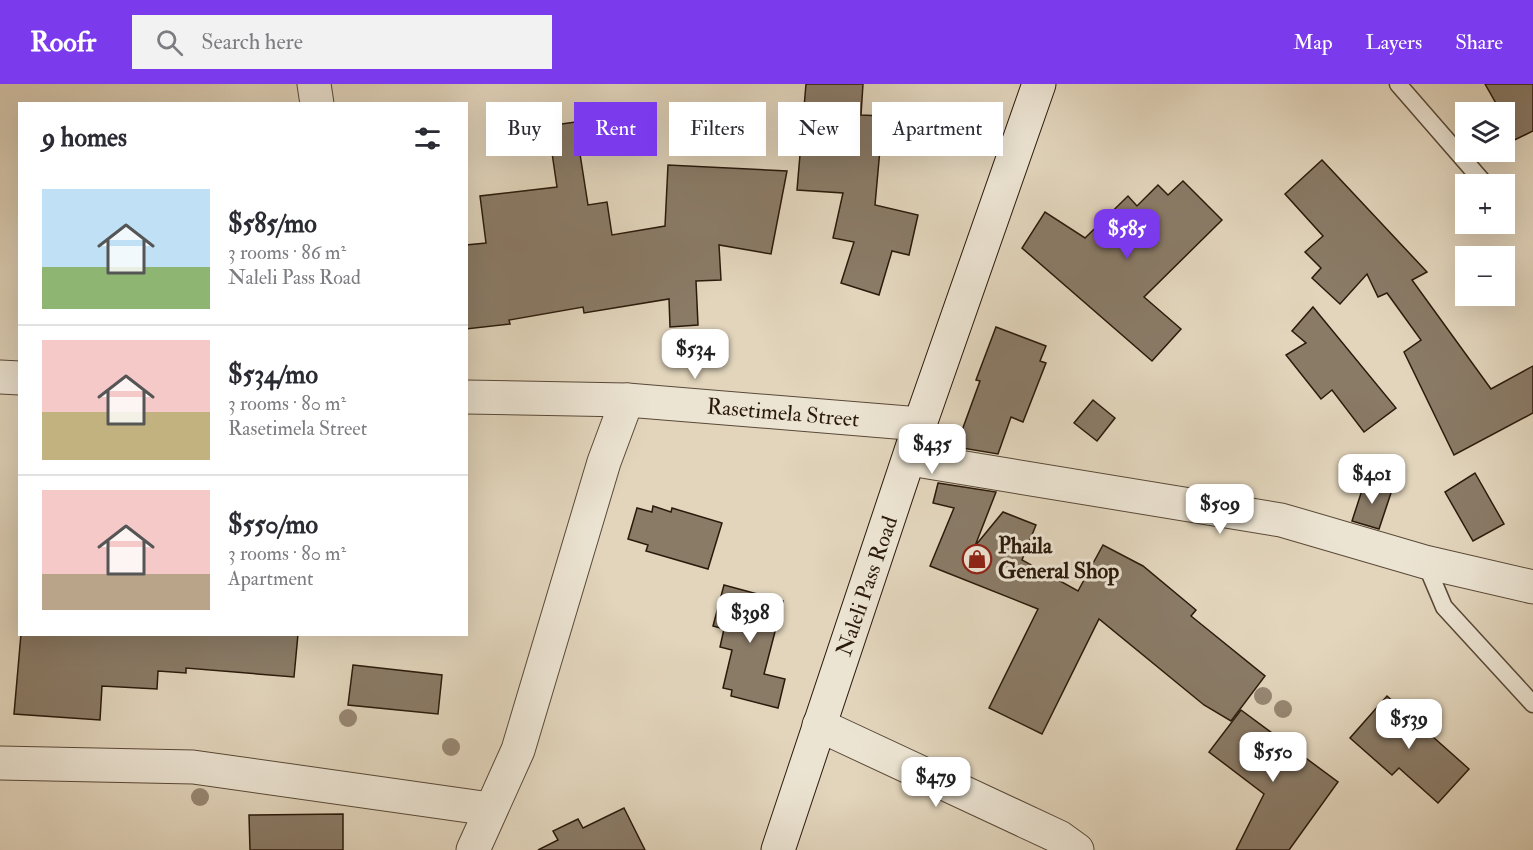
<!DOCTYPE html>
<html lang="en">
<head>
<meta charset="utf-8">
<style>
	body { margin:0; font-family:"IM FELL Double Pica",serif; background:#f2f2f3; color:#2b2b33; height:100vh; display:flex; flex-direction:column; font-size:22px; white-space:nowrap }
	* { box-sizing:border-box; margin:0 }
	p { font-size:20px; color:#7c7c81 }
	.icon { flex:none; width:33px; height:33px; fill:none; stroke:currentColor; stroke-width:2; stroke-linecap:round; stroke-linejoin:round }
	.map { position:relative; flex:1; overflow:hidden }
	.side { position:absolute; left:18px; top:18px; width:450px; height:534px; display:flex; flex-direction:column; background:#fff; border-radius:0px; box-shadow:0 6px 24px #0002 }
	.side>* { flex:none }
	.banner { position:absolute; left:486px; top:18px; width:570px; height:54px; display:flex; gap:12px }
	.tools { position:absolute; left:1455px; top:18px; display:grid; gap:12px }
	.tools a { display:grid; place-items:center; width:60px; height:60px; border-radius:0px; background:#fff; box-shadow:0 6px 24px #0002; font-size:30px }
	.price { position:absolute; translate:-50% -51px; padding:0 14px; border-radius:12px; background:#fff; color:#222; font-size:20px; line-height:39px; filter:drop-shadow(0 2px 3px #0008) }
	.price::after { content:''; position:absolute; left:50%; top:36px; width:18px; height:14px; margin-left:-9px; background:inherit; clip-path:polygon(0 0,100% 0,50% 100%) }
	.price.on { background:#7c3aed; color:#fff }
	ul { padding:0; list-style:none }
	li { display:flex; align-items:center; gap:18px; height:150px; padding:0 24px }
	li+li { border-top:2px solid #e1e1e2 }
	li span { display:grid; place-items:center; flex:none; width:168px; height:120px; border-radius:0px; color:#555 }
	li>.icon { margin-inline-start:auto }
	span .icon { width:72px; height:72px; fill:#fffc; stroke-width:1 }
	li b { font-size:26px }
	h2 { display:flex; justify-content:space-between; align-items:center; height:72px; padding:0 24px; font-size:26px }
	.tag { padding:0 21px; border-radius:0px; background:#fff; box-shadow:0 6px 24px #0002; font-size:21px; line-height:54px }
	.tag.on { background:#7c3aed; color:#fff }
	header { display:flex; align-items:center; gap:36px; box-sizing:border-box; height:84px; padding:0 30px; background:#7c3aed; color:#fff }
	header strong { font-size:28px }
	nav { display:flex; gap:33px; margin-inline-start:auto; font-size:21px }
	.search { width:420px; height:54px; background:#f2f2f3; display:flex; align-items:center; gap:15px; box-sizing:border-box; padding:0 21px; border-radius:0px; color:#7c7c81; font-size:22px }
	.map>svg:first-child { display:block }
	.building { fill:#8a7b67; stroke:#2b1a0b; stroke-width:1.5 }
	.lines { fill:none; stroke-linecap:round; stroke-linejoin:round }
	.lane-casing { stroke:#594937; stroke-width:19 }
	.street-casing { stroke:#594937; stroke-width:35 }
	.secondary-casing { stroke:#2b1a0b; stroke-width:35 }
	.lane { stroke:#ece4d3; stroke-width:16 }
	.street { stroke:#ece4d3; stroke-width:33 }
	.secondary { stroke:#ece4d3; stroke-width:33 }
	.tree { fill:#978773 }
	.labels { text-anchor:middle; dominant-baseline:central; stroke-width:6; stroke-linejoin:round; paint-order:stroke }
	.street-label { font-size:22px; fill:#2b1a0b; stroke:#ece4d3 }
	.poi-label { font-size:22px; font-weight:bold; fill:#2b1a0b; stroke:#ece4d3; text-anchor:start }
</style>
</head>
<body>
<header>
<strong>Roofr</strong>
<div class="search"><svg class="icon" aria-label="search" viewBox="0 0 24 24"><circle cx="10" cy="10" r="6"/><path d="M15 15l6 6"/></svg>Search here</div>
<nav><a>Map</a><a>Layers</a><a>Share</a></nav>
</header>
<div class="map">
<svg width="1533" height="766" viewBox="0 0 1533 766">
	<rect width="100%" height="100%" fill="#e2d5bc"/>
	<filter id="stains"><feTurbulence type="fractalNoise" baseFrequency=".00333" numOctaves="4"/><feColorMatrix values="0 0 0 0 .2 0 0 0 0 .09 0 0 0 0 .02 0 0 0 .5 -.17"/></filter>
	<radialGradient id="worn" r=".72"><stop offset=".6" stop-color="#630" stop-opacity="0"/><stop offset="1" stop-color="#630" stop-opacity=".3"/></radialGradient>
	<g class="building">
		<polygon points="806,0 863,0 861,31 883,32 875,121 918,131 909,171 892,167 879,211 841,199 854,158 833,154 843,109 797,106"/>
		<polygon points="1485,0 1533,0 1533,47 1504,61 1504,28 1501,28"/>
		<polygon points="575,38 588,121 607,118 612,151 665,142 668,81 787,87 771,170 719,161 721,196 696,197 698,241 670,243 669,215 584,229 583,223 509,236 510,240 466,245 466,161 486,159 480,112 557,103 548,42"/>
		<polygon points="1322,76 1427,188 1412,196 1491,305 1533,282 1533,329 1454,371 1404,268 1421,256 1387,209 1378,213 1367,190 1340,220 1312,194 1321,184 1305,168 1323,152 1285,110"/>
		<polygon points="1183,97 1222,136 1144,213 1181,245 1152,277 1022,164 1045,128 1085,154 1128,112 1137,122 1158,101 1168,111"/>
		<polygon points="1313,223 1396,324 1364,348 1332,306 1321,315 1286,271 1306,259 1292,247"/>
		<polygon points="996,243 1046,262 1040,277 1046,279 1023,338 1011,333 998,370 956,363 980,297 976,296"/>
		<polygon points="1093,316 1115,334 1097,357 1074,339"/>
		<polygon points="1475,389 1504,440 1473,457 1445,408"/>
		<polygon points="1365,397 1392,406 1379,445 1352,437"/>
		<polygon points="938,399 996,408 975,462 1003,428 1036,441 1022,476 1078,507 1103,461 1143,482 1196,526 1191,532 1265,592 1231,637 1204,621 1099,535 1042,650 989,624 1038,525 930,482 954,424 933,419"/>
		<polygon points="653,422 671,428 672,424 722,439 708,485 646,467 648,461 628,455 637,424 652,428"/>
		<polygon points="724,501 783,517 764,590 785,595 778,624 731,612 732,606 723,604 732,566 720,563 724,545 713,542"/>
		<polygon points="21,550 298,550 294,593 186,584 186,589 158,587 157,605 102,602 100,636 14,630"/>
		<polygon points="353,581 442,591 438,630 348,621"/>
		<polygon points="1387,612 1469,685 1438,719 1399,684 1392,691 1350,654"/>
		<polygon points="1241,626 1338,698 1289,766 1236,766 1264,710 1209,668"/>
		<polygon points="624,724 645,766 538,766 558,756 553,747 578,735 583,744"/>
		<polygon points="343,730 343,766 250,766 249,731"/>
	</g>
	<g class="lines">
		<g class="lane-casing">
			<g id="lane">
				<polyline points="1398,0 1485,100"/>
				<polyline points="1425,478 1444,523 1533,620"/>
			</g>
		</g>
		<g class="street-casing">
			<g id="street">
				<polyline points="314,0 317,20"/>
				<polyline points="0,293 20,294"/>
				<polyline points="466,313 627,316 920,340"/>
				<polyline points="910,375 1281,436 1425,478 1533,503"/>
				<polyline points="819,641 1059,753 1077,766"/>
				<polyline points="0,679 193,683 490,725"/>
				<polyline points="473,766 518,666 604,378 627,316"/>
			</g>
		</g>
		<g class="secondary-casing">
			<polyline id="secondary" points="778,766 920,340 1039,0"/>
		</g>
		<use href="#lane" class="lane"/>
		<use href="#street" class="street"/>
		<use href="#secondary" class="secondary"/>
	</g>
	<g class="tree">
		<circle cx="1263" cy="612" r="9"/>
		<circle cx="1283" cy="625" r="9"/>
		<circle cx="348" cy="634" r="9"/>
		<circle cx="451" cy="663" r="9"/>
		<circle cx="200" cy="713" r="9"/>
	</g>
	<defs>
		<g id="shop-ring" transform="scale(1.5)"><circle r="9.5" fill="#ece4d3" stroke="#8f2418" stroke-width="1.5"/><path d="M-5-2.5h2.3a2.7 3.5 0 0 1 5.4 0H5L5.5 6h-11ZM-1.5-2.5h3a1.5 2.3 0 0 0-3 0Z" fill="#8f2418"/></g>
	</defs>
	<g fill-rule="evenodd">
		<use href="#shop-ring" x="977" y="475"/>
	</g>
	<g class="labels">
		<g class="street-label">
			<text transform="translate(783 329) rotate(5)">Rasetimela Street</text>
			<text transform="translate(867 502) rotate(-71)">Naleli Pass Road</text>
		</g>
		<g class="poi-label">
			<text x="998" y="462">Phaila<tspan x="998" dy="25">General Shop</tspan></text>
		</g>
	</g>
	<rect width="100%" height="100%" filter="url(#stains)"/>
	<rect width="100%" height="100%" fill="url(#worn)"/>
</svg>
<div class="tools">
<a><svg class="icon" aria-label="layers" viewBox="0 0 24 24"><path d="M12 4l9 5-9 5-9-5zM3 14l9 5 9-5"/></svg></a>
<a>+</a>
<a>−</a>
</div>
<b class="price on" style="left:1127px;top:176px">$585</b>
<b class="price" style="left:695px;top:296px">$534</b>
<b class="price" style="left:932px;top:391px">$435</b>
<b class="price" style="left:1372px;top:421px">$401</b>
<b class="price" style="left:1220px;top:451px">$509</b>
<b class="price" style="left:750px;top:560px">$398</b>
<b class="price" style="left:1409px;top:666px">$539</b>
<b class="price" style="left:1273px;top:699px">$550</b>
<b class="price" style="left:936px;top:724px">$479</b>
<div class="banner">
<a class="tag">Buy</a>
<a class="tag on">Rent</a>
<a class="tag">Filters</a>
<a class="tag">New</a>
<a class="tag">Apartment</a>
</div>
<section class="side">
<h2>9 homes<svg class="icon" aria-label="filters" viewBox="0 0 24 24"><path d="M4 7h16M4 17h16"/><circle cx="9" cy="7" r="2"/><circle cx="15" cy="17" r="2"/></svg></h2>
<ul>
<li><span style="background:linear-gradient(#bfe0f5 65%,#8fb573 0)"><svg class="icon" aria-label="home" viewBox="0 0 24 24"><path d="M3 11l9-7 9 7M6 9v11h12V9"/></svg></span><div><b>$585/mo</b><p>3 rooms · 86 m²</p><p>Naleli Pass Road</p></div></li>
<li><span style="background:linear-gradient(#f6c9c9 60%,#c2b280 0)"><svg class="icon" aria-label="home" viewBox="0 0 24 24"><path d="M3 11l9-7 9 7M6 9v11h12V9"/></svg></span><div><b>$534/mo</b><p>3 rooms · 80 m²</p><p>Rasetimela Street</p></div></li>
<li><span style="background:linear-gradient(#f6c9c9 70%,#b9a48a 0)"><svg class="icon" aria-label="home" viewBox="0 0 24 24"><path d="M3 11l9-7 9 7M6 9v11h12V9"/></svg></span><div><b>$550/mo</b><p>3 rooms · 80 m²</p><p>Apartment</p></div></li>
</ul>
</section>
</div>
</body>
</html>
